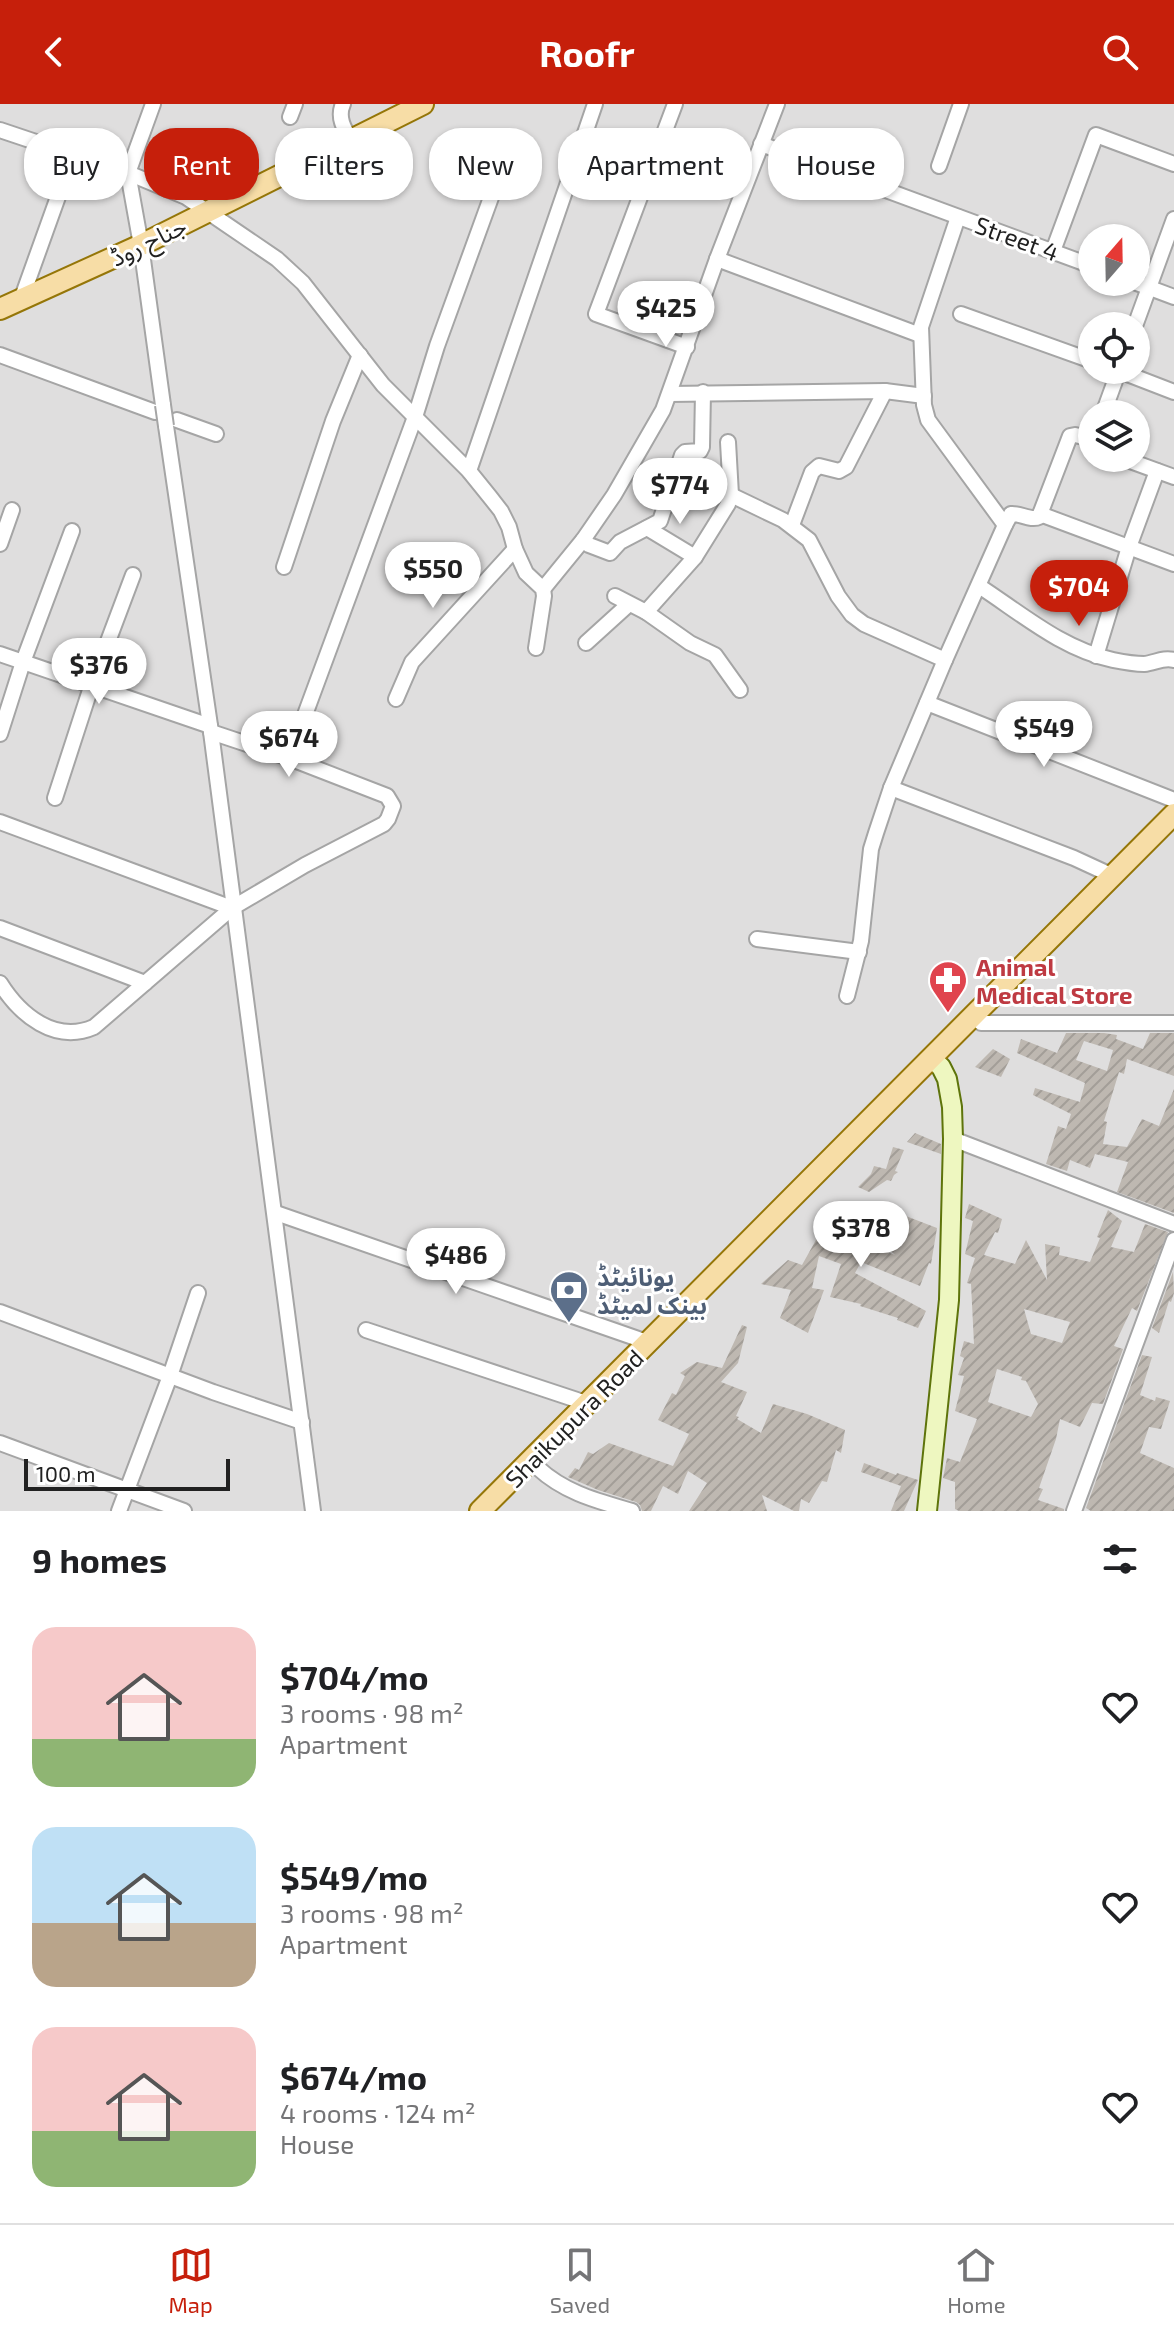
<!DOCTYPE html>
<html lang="en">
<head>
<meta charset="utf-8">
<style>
	body { margin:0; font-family:"Exo 2","Noto Sans Arabic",sans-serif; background:#f6f6f6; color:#202124; height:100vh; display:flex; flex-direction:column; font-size:30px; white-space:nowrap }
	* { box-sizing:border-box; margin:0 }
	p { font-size:26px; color:#757577 }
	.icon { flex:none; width:44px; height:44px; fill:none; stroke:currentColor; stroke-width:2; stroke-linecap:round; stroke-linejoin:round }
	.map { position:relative; height:1407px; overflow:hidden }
	.sheet { display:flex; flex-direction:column; background:#fff; flex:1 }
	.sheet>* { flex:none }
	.banner { position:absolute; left:24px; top:24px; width:1126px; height:72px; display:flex; gap:16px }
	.needle { width:52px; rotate:20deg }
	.tools { position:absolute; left:1078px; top:120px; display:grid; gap:16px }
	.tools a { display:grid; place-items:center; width:72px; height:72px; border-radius:50%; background:#fff; box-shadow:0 2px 6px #0004; font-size:40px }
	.scale { position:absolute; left:24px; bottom:20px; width:206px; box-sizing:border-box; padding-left:8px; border:4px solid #212121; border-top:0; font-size:22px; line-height:28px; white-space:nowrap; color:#212121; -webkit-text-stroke:6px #fff; paint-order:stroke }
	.price { position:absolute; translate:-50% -68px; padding:0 18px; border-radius:28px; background:#fff; color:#222; font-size:26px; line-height:52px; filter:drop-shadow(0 2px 4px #0008) }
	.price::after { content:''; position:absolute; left:50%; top:48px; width:24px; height:18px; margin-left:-12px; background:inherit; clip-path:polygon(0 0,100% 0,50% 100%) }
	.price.selected { background:#c61f0b; color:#fff }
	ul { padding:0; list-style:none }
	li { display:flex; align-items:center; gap:24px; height:200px; padding:0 32px }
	li span { display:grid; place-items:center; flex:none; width:224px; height:160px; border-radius:24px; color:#555 }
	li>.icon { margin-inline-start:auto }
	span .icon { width:96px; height:96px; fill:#fffc; stroke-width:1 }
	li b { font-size:34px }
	h2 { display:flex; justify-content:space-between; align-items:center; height:96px; padding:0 32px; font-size:34px }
	.tag { padding:0 28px; border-radius:32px; background:#fff; box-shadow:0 2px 6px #0004; font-size:28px; line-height:72px }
	.tag.selected { background:#c61f0b; color:#fff }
	header { display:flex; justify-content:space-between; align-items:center; height:104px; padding:0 32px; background:#c61f0b; color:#fff; font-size:36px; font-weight:700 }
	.tabs { display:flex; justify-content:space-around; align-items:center; height:112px; border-top:2px solid #e0e0e0; background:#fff; font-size:22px; color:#757577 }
	.tabs a { display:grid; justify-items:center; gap:4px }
	.tabs .selected { color:#c61f0b }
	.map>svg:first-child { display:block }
	.residential { fill:#dfdede; fill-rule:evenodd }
	.building { fill:url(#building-hatch); fill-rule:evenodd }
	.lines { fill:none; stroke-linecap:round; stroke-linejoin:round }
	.street-casing { stroke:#a5a5a5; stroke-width:18 }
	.secondary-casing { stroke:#5e740b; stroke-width:22 }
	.primary-casing { stroke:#957608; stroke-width:24 }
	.street { stroke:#fff; stroke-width:14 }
	.secondary { stroke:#eef7c0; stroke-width:18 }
	.primary { stroke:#f7dda6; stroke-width:20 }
	.street-bridge-casing { stroke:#a5a5a5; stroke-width:18; stroke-linecap:butt }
	.street-bridge { stroke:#fff; stroke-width:14 }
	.labels { text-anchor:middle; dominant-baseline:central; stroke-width:6; stroke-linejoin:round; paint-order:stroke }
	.street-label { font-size:24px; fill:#212121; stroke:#fff }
	.health-label { font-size:24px; font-weight:bold; fill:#be3a42; stroke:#fff; text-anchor:start }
	.service-label { font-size:24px; font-weight:bold; fill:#4e5e75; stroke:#fff; text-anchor:start }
</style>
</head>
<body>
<header><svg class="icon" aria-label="back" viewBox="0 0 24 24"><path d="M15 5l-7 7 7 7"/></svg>Roofr<svg class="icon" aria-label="search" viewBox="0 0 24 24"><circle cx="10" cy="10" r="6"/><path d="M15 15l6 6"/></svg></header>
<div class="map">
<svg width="1174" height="1407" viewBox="0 0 1174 1407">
	<defs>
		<pattern id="building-hatch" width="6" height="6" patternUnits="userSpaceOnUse" patternTransform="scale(2)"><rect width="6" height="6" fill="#beb8b1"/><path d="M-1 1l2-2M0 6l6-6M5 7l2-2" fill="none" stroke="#a39e98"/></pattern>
	</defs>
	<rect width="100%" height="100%" fill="#f1efe8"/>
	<path class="residential" d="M 0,0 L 1174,0 L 1174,1407 L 0,1407 ZM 1092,134 L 1136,134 L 1136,178 L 1092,178 ZM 1092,222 L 1136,222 L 1136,266 L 1092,266 ZM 1092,310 L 1136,310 L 1136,354 L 1092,354 Z"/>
	<g class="building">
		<path d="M 1066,929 L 1104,929 L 1117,931 L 1116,935 L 1143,945 L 1150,929 L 1174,929 L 1174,972 L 1127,955 L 1124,970 L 1119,968 L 1104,1017 L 1107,1018 L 1103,1040 L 1127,1043 L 1142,1015 L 1159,1022 L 1174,985 L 1174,1109 L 1117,1088 L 1128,1058 L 1095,1050 L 1090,1064 L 1070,1056 L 1067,1067 L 1046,1060 L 1058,1022 L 1066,1025 L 1071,1010 L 1033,991 L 1035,984 L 1080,998 L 1085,979 L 1017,949 L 1021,935 L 1057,949 ZM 1084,937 L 1113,946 L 1107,967 L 1076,956 Z"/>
		<polygon points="993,945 1010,955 1001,973 975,963"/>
		<polygon points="915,1029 941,1040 941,1050 907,1038"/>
		<polygon points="893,1043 904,1046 895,1067 898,1068 894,1071 891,1077 887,1076 869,1088 858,1083 871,1070 874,1062 886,1065"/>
		<polygon points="863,1100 882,1117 885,1104 937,1124 931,1160 929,1159 920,1182 861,1158 855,1169 926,1207 918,1224 897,1216 898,1214 860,1202 861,1200 830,1193 841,1160 819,1152 812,1184 824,1186 808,1229 780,1214 791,1186 761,1180 788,1156 802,1161 821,1127 824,1128 822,1137 829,1140 832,1125 895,1151 850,1107"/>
		<path d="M 969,1100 L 1002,1115 L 998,1129 L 995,1128 L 984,1151 L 1015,1160 L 1026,1136 L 1047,1176 L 1045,1140 L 1060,1143 L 1059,1151 L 1090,1158 L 1100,1134 L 1097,1133 L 1108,1106 L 1122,1117 L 1111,1143 L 1134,1148 L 1145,1120 L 1168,1128 L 1137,1207 L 1132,1204 L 1114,1242 L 1123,1245 L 1103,1300 L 1092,1299 L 1080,1323 L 1060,1315 L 1056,1335 L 1039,1384 L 1043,1385 L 1038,1396 L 1064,1405 L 1064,1407 L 959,1407 L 955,1405 L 955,1378 L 943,1374 L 947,1354 L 960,1358 L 977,1315 L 955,1307 L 964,1272 L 958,1271 L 964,1254 L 960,1252 L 964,1237 L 974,1240 L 971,1180 L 967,1179 L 975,1154 L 965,1150 L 973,1117 L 965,1114 ZM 1024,1205 L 1070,1218 L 1062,1239 L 1031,1230 ZM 997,1265 L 1022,1273 L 1021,1276 L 1026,1277 L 1038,1300 L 1031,1313 L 988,1298 Z"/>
		<polygon points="1173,1168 1174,1189 1171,1198 1169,1197 1159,1229 1152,1224"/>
		<polygon points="742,1221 747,1223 738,1259 721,1278 747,1288 736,1312 739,1313 737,1315 761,1329 773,1300 807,1310 845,1326 841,1349 836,1346 827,1378 822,1377 809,1399 801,1395 799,1407 794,1407 762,1391 767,1407 689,1407 707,1379 688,1367 678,1390 663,1382 651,1407 642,1407 640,1401 636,1398 598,1386 568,1373 575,1364 579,1366 588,1348 593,1350 609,1339 673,1362 689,1330 658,1316 672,1289 676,1291 685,1272 680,1269 697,1258 722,1264"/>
		<polygon points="1142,1251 1152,1253 1140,1291 1155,1297 1156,1293 1170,1297 1161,1325 1149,1323 1140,1349 1174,1364 1174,1407 1091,1407 1086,1404"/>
		<polygon points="864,1359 896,1371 897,1369 918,1376 904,1407 891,1407 901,1382 861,1368"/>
	</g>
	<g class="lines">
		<g class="street-casing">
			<g id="street">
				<polyline points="153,0 128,69 141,141 163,301"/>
				<path d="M 343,0 C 337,13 344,25 351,36"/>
				<polyline points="675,0 596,210 687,243"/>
				<polyline points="290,13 295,0"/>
				<polyline points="0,26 128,69 186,93 277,155 303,179 383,281 469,367 490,393 501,407 509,423 515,445 526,469 543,485 544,492 536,544"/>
				<polyline points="761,40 1092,162"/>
				<polyline points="939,62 961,0"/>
				<polyline points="1053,147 1096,31 1174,60"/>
				<polyline points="717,155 920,231"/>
				<polyline points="1134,178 1174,193"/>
				<polyline points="21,196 73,51"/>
				<polyline points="961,210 1092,257"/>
				<polyline points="1135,222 1174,115"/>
				<polyline points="0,251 155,308"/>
				<polyline points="1117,266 1174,288"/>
				<polyline points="670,290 885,287 924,292"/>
				<polyline points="1103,310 1119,266"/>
				<polyline points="177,316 216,330"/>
				<polyline points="166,322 211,628 313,1407"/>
				<polyline points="1122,354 1174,373"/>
				<polyline points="469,367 595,0"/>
				<polyline points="671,389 731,391 783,416 809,436 838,492 852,511 864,520 945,556"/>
				<polyline points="1040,410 1174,460"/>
				<polyline points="792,421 812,368 819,362 839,367 846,363 885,287"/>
				<path d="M 1005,421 L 1011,410 C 1020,409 1031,417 1039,413 L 1070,332 L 1075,331 L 1092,335"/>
				<polyline points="647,424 695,453"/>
				<polyline points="583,436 589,441 610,449 620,438 660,417 682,351 685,348 700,347 702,343 703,288"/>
				<polyline points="0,440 12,406"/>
				<polyline points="284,463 333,317 360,251"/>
				<path d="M 979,482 C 1022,510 1062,545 1113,556 C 1123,558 1134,560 1144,560 C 1155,559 1163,553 1174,556"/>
				<polyline points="543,485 583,436 614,391 663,306 717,155 777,0"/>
				<polyline points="615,492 646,508 690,539 715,551 740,586"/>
				<polyline points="646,508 695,453 728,400 731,391 728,338"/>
				<polyline points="586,539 629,500"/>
				<polyline points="0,550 210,622"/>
				<polyline points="1096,552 1129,443 1157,367"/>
				<polyline points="396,595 412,558 515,445"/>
				<polyline points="927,599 1174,696"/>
				<polyline points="0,630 23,558 72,427"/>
				<polyline points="289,654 415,313 437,242 497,77"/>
				<polyline points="891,684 1074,754 1113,772"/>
				<polyline points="55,694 92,580 133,471"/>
				<polyline points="0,718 232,804"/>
				<polyline points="0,824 145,879"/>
				<polyline points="757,835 859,848"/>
				<path d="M 0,879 C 20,911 55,940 94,923 L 232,804 L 305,761 L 384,720 L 388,715 L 393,702 L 387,692 L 289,654 L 211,628"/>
				<polyline points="847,892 861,837 871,745 876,729 891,684 945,556 1005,421 928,316 924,301 921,223 958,113"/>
				<polyline points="981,919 1174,919"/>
				<polyline points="953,1035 1174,1120"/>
				<polyline points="276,1109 650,1239"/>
				<polyline points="0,1208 213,1288 302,1318"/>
				<polyline points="366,1226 589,1300"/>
				<polyline points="0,1339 184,1407"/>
				<path d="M 538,1364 C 565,1389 598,1397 632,1407"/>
				<polyline points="119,1407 170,1272 198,1189"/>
				<polyline points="1074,1407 1174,1136"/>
			</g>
		</g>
		<g class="secondary-casing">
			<polyline id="secondary" points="927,1407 949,1196 953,1035 952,1003 947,975 941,963 931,954"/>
		</g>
		<g class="primary-casing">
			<g id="primary">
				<polyline points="0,205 141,141 423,0"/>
				<polyline points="480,1407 1174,710"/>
			</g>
		</g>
		<use href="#street" class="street"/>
		<use href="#secondary" class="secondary"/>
		<use href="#primary" class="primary"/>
		<g class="street-bridge-casing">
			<polyline id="street-bridge" points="163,301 166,322"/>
		</g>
		<use href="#street-bridge" class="street-bridge"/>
	</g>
	<defs>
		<g id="pharmacy-pin" transform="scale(2)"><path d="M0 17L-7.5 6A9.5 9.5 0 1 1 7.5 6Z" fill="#e0444e" stroke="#fff"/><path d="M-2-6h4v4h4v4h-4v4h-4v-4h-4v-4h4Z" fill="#fff"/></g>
		<g id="bank-pin" transform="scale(2)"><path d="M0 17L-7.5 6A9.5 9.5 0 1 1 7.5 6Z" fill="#5c6f8a" stroke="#fff"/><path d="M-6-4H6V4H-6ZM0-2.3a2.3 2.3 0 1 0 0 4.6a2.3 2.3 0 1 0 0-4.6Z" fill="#fff"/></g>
	</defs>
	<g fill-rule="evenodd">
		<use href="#pharmacy-pin" x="948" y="876"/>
		<use href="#bank-pin" x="569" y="1186"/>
	</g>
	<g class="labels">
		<g class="street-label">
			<text transform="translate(1017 134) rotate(20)">Street 4</text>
			<text transform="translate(148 137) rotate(-26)">جناح روڈ</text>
			<text transform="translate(574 1314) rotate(-45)">Shaikupura Road</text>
		</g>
		<g class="health-label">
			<text x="976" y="862">Animal<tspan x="976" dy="28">Medical Store</tspan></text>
		</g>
		<g class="service-label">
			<text x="597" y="1172">یونائیٹڈ<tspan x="597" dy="28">بینک لمیٹڈ</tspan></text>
		</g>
	</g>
</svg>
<div class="tools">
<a><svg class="needle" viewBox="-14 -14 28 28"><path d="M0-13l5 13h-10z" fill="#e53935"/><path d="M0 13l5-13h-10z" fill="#757577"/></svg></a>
<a><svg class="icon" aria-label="locate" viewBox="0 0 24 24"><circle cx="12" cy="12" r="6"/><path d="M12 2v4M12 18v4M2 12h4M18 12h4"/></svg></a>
<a><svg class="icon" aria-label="layers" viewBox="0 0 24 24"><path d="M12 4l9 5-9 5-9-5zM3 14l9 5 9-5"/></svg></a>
</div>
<div class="scale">100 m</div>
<b class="price" style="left:666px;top:245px">$425</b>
<b class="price" style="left:680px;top:422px">$774</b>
<b class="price" style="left:433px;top:506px">$550</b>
<b class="price selected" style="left:1079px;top:524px">$704</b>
<b class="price" style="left:99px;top:602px">$376</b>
<b class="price" style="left:1044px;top:665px">$549</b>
<b class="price" style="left:289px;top:675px">$674</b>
<b class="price" style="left:861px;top:1165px">$378</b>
<b class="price" style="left:456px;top:1192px">$486</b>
<div class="banner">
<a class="tag">Buy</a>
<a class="tag selected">Rent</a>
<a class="tag">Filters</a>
<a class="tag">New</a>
<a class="tag">Apartment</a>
<a class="tag">House</a>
</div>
</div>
<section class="sheet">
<h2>9 homes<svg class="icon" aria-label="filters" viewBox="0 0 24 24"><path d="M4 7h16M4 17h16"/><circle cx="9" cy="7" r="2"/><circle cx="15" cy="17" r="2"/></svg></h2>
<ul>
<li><span style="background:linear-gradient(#f6c9c9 70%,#8fb573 0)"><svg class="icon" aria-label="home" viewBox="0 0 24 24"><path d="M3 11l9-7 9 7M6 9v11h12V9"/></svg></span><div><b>$704/mo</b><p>3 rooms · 98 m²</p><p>Apartment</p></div><svg class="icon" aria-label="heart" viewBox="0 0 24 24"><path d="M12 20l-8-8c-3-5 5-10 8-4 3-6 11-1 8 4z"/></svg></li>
<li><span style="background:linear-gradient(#bfe0f5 60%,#b9a48a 0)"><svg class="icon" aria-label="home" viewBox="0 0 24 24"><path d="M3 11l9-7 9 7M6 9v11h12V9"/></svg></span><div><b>$549/mo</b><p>3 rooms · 98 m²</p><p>Apartment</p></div><svg class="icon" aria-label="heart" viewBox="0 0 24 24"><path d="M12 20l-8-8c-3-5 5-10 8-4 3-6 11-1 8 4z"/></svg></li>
<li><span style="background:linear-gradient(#f6c9c9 65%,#8fb573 0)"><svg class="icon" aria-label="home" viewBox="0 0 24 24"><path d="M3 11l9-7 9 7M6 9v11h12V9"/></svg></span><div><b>$674/mo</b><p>4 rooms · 124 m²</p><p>House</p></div><svg class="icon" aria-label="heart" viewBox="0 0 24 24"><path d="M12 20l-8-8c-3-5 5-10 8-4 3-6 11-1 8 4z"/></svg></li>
</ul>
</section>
<nav class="tabs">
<a class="selected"><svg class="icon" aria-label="map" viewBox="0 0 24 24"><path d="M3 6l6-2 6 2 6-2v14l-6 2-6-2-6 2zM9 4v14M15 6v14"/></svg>Map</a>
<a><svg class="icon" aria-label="saved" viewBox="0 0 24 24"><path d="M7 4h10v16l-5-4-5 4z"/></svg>Saved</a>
<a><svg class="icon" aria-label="home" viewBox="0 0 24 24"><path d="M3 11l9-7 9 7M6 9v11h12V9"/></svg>Home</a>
</nav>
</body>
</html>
